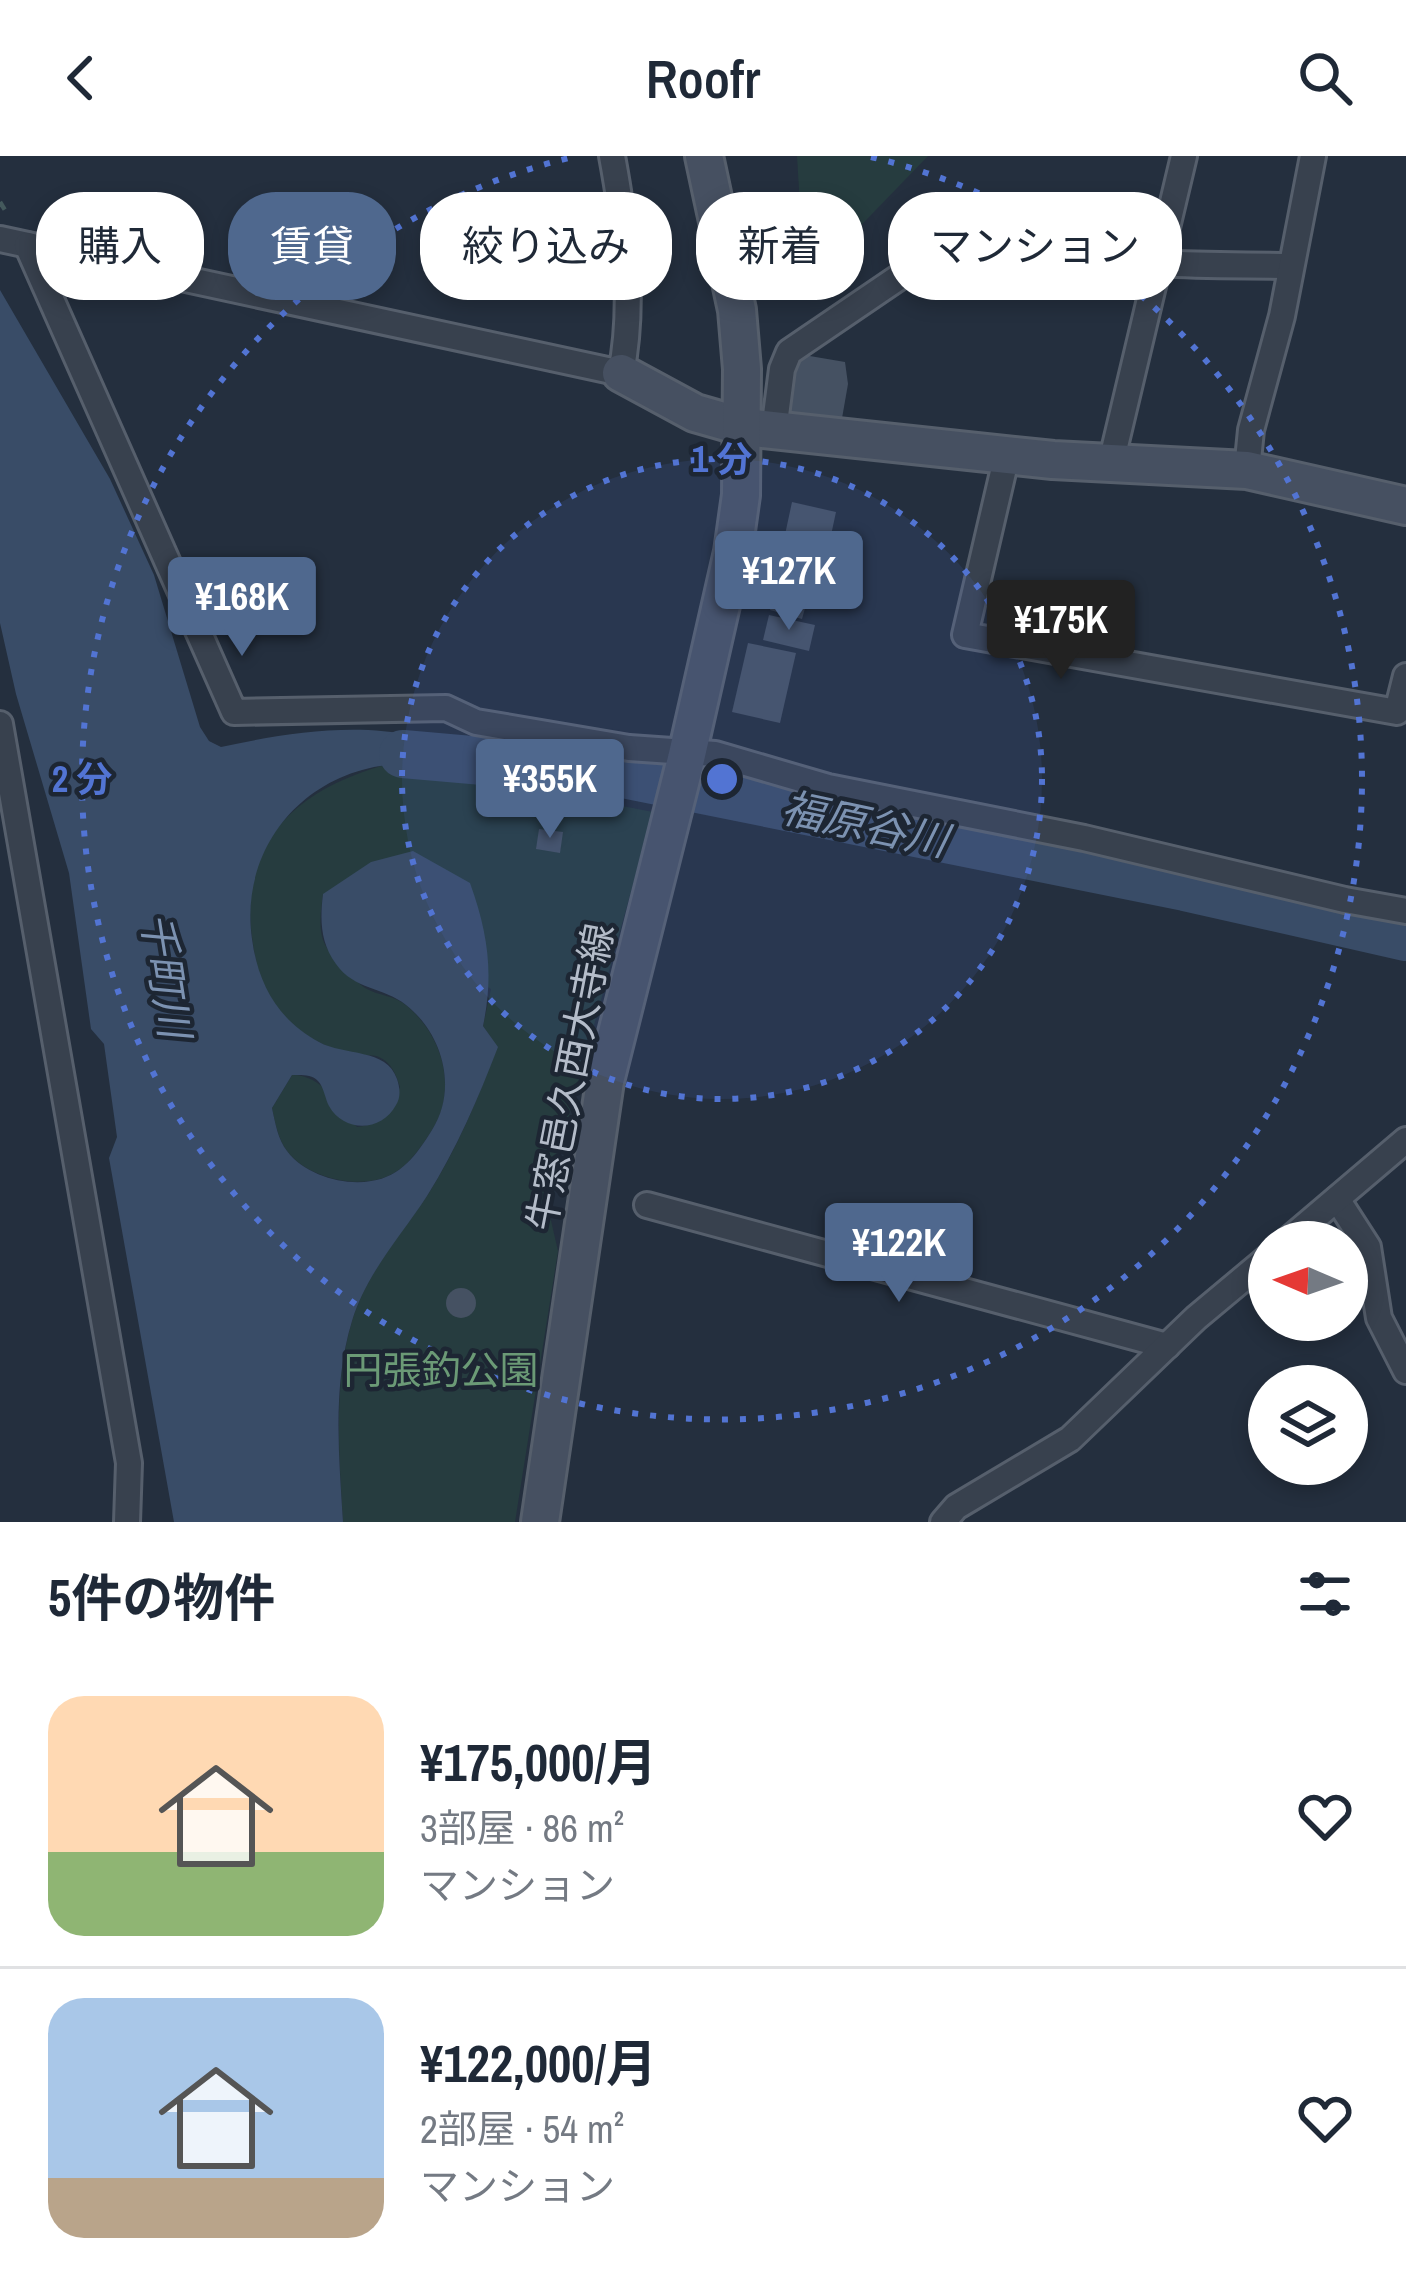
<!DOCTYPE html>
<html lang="ja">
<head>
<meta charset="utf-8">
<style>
	body { margin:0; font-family:"Archivo Narrow","Noto Sans JP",sans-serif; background:#f2f2f3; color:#1f2937; height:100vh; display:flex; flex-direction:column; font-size:45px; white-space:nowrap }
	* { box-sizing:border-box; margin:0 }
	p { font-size:39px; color:#747a83 }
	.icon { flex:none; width:66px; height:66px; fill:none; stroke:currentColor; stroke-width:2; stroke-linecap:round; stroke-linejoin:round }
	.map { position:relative; height:1366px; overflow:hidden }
	.sheet { display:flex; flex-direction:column; background:#fff; flex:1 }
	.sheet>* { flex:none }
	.top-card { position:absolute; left:36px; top:36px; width:1335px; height:108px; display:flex; gap:24px }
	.needle { width:78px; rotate:272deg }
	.buttons { position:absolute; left:1248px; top:1065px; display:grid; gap:24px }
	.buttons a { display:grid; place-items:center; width:120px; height:120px; border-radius:50%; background:#fff; box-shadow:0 6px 18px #0003; font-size:60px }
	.price { position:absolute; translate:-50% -102px; padding:0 27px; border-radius:12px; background:#4f688e; color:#fff; font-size:39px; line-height:78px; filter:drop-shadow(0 3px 6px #0008) }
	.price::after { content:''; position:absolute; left:50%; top:72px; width:36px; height:27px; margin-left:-18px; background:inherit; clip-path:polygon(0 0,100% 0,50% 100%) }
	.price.current { background:#222; color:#fff }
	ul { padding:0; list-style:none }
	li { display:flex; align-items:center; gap:36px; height:300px; padding:0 48px }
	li+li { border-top:3px solid #e0e1e3 }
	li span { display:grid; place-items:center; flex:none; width:336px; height:240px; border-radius:36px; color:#555 }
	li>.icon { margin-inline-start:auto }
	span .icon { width:144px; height:144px; fill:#fffc; stroke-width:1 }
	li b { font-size:51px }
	h2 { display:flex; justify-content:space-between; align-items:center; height:144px; padding:0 48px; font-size:51px }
	.pill { padding:0 42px; border-radius:48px; background:#fff; box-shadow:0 6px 18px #0003; font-size:42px; line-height:108px }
	.pill.current { background:#4f688e; color:#fff }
	header { display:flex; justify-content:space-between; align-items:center; height:156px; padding:0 48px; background:#fff; font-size:54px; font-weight:600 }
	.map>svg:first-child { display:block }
	.green { fill:#263c3f }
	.water { fill:#394c67 }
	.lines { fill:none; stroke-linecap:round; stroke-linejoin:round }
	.river { stroke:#394c67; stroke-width:48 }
	.building { fill:#455162 }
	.street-casing { stroke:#565f6c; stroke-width:30 }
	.secondary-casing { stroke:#565f6c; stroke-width:42 }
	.path { stroke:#44595c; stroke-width:4.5; stroke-dasharray:9 9; stroke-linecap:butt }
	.street { stroke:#38414e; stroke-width:24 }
	.secondary { stroke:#465061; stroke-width:36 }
	.ring { fill:none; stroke:#5274d3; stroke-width:6; stroke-dasharray:6 12 }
	.labels { text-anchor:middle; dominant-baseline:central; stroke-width:9; stroke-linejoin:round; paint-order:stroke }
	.street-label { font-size:39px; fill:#b4bcc9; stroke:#1d2633 }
	.park-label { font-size:39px; fill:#6b9a76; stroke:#1d2633 }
	.water-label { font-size:42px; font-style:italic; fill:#7c92b1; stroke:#1d2633 }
	.centre { fill:#5274d3; stroke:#1d2633; stroke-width:6 }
	.ring-label { font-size:36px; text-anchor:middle; font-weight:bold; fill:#5274d3; stroke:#1d2633; stroke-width:9; stroke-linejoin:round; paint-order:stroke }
</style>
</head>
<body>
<header><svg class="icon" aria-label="back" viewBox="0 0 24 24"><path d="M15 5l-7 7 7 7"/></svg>Roofr<svg class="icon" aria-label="search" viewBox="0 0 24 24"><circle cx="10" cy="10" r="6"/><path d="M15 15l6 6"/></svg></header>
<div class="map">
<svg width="1406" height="1366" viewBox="0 0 1406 1366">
	<rect width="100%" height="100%" fill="#242f3e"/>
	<g class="green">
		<polygon points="797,0 928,0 843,88 801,67"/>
		<path d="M 381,610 L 438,614 L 653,656 L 546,1043 L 558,1095 L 515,1366 L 343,1366 C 339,1300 333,1230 352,1165 C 366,1118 400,1080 427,1040 C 457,993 478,943 497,891 L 483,870 L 491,833 L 323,738 C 321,755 317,777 327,792 C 334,804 354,824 365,832 C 378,840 395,839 407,850 C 443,880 458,934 432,974 C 416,999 401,1021 370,1025 C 343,1029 304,1018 287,995 C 278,983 275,966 272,952 L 292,919 C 323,919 338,949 357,971 C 385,968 390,956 400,931 C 396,919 392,907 379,901 C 372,898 360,900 352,898 C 323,892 293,874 275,850 C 261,831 255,805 252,781 C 239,686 296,635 381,610 Z"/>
	</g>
	<path class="water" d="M 0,134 L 110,323 L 154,419 L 200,571 L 209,585 L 221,591 C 300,574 397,559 469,601 C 458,606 446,613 435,614 C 416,614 398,607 380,610 C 295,624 240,699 252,783 C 258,828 278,864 319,886 C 344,900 387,892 397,923 C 400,932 401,941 396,949 C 382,976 344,977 329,950 C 325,943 324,931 318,925 C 312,918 301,919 292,919 L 272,952 C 275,966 278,984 287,995 C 305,1019 344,1030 371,1025 C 401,1021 417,998 432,974 C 458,933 443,878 406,849 C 384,831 354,834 336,808 C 320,786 320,763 323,738 L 371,706 L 413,695 L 470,727 C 488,777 494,818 483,870 L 498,891 C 478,943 457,992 427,1040 C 401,1080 366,1118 352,1165 C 332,1230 339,1300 343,1366 L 174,1366 L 109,1002 L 117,981 L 104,888 L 91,873 L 69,717 L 16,538 L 0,467 Z"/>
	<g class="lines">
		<polyline class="river" points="403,598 618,617 1185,731 1406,781"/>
	</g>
	<g class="building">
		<polygon points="798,198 845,206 848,228 841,268 787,258"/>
		<polygon points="792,346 836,356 824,412 780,402"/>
		<polygon points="779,418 812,427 802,463 770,454"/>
		<polygon points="769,459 815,469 809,495 763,484"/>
		<polygon points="748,487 796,497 780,567 732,556"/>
		<polygon points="539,673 563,676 560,697 536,693"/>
		<circle cx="461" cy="1147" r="15"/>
	</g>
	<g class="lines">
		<g class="street-casing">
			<g id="street">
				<path d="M 0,83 L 621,217 C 635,147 625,70 612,0"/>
				<polyline points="27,89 234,556 446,552 476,566 629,592 715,598 828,631 1084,682 1345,744 1406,755"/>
				<path d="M 774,275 L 782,213 L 789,196 L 936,96 C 1003,75 1090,102 1160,107 C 1203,110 1248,109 1291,110"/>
				<polyline points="1007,299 965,479 1397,556 1406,520"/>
				<polyline points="1111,307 1184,0"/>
				<polyline points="1247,314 1251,274 1282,160 1313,0"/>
				<polyline points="0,568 129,1307 127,1366"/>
				<polyline points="1337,1043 1368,1091 1379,1162 1406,1215"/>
				<polyline points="647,1049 1167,1190"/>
				<polyline points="1286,1086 1406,984"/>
				<polyline points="943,1366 956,1351 1070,1283 1196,1162 1269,1101"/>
			</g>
		</g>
		<g class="secondary-casing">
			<g id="secondary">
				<polyline points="621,217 695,257 744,271 1053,304 1247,314 1406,350"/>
				<polyline points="540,1366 605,925 686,603 733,396 741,339 742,213 737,154 704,0"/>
			</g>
		</g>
		<polyline class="path" points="0,46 8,59"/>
		<use href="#street" class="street"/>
		<use href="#secondary" class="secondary"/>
	</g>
	<circle cx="722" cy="623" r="320" fill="#5274d3" fill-opacity=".12"/>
	<g class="ring">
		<circle cx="722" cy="623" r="320"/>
		<path d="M871 1A640 640 0 1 1 573 1"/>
	</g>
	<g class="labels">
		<g class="street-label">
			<text transform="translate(570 921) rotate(-79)">牛窓邑久西大寺線</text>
		</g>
		<g class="park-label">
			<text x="441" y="1214">円張釣公園</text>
		</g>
		<g class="water-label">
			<text transform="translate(865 668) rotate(12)">福原谷川</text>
			<text transform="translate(166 819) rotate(81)">千町川</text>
		</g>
	</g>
	<circle cx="722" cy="623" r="18" class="centre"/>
	<g class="ring-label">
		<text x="722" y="316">1 分</text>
		<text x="82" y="636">2 分</text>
	</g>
</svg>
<div class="buttons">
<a><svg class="needle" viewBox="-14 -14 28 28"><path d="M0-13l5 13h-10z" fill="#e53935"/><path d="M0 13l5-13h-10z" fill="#747a83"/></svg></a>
<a><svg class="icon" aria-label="layers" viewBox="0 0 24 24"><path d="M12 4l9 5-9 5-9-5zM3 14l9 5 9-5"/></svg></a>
</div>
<b class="price" style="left:789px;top:477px">¥127K</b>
<b class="price" style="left:242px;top:503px">¥168K</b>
<b class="price current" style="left:1061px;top:526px">¥175K</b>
<b class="price" style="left:550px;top:685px">¥355K</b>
<b class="price" style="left:899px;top:1149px">¥122K</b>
<div class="top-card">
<a class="pill">購入</a>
<a class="pill current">賃貸</a>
<a class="pill">絞り込み</a>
<a class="pill">新着</a>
<a class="pill">マンション</a>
</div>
</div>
<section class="sheet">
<h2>5件の物件<svg class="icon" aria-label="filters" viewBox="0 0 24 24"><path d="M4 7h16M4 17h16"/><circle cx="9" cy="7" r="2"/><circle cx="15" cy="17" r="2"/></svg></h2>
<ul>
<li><span style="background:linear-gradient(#ffd9b3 65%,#8fb573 0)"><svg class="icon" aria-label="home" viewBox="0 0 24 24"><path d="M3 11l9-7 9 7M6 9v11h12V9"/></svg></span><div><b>¥175,000/月</b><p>3部屋 · 86 m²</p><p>マンション</p></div><svg class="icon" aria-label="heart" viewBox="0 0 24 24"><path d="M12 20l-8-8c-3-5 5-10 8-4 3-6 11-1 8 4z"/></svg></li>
<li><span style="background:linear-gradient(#a9c7e8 75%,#b9a48a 0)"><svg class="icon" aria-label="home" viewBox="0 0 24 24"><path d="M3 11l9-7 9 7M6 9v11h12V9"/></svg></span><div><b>¥122,000/月</b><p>2部屋 · 54 m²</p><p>マンション</p></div><svg class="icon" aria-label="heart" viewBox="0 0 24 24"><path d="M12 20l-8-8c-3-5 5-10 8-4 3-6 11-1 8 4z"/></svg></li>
</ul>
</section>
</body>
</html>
